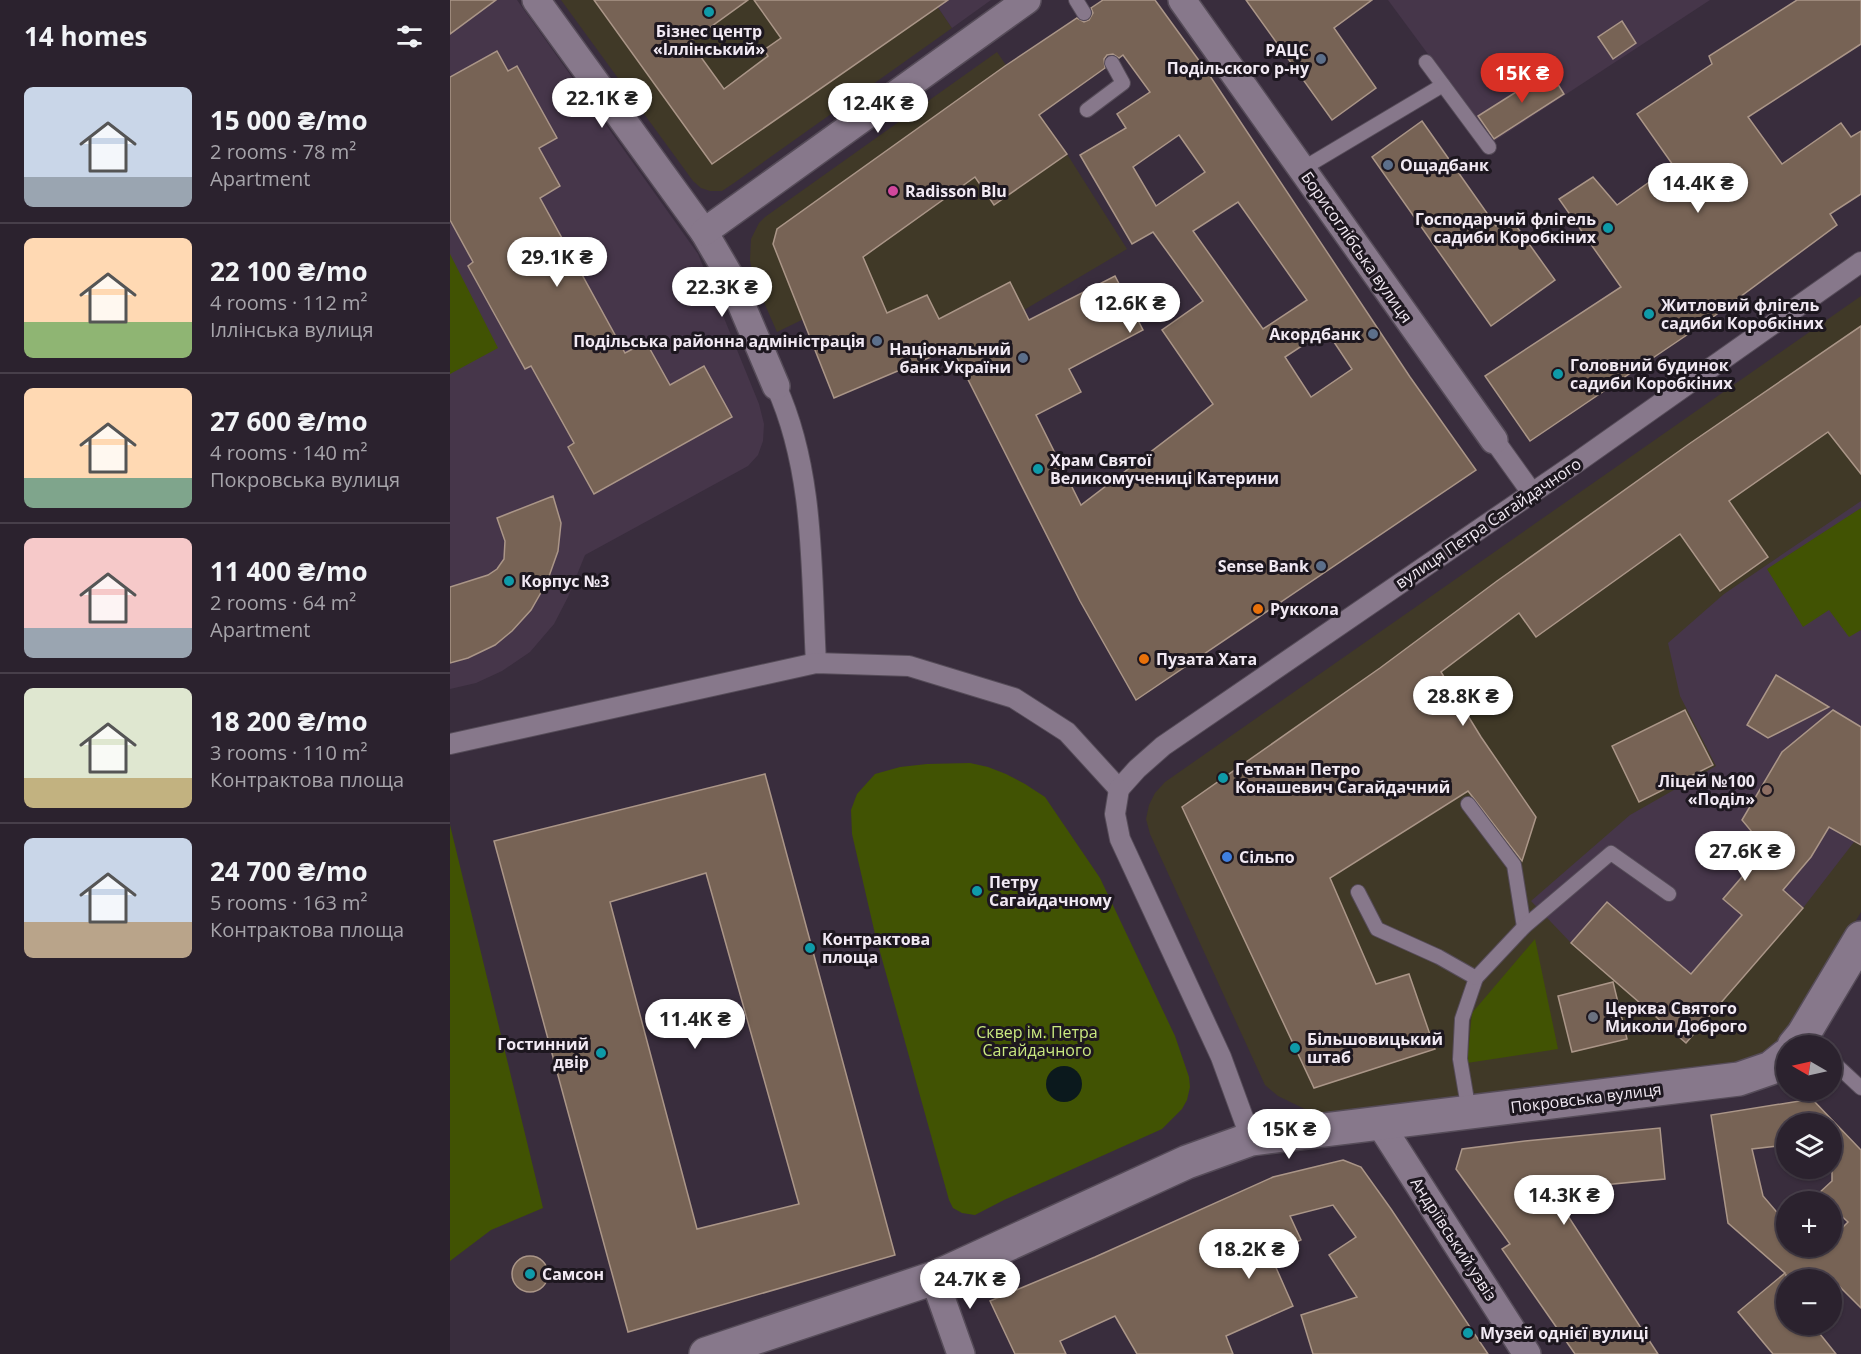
<!DOCTYPE html>
<html lang="en">
<head>
<meta charset="utf-8">
<style>
	body { margin:0; font-family:"Open Sans",sans-serif; background:#372f3a; color:#f1f3f6; height:100vh; display:flex; flex-direction:column; font-size:22px; white-space:nowrap }
	* { box-sizing:border-box; margin:0 }
	p { font-size:20px; color:#a6a4aa }
	.icon { flex:none; width:33px; height:33px; fill:none; stroke:currentColor; stroke-width:2; stroke-linecap:round; stroke-linejoin:round }
	.map { position:relative; flex:1; overflow:hidden }
	.panel { display:flex; flex-direction:column; background:#2b222e; width:450px }
	.panel>* { flex:none }
	.needle { width:39px; rotate:279deg }
	.fabs { position:absolute; left:1326px; top:1035px; display:grid; gap:12px }
	.fabs a { display:grid; place-items:center; width:66px; height:66px; border-radius:50%; background:#2b222e; box-shadow:0 2px 4px #0004,0 0 0 2px #473f4a; font-size:30px }
	.price { position:absolute; translate:-50% -51px; padding:0 14px; border-radius:21px; background:#fff; color:#222; font-size:20px; line-height:39px; filter:drop-shadow(0 2px 3px #0008) }
	.price::after { content:''; position:absolute; left:50%; top:36px; width:18px; height:14px; margin-left:-9px; background:inherit; clip-path:polygon(0 0,100% 0,50% 100%) }
	.price.current { background:#d93025; color:#fff }
	ul { padding:0; list-style:none }
	li { display:flex; align-items:center; gap:18px; height:150px; padding:0 24px }
	li+li { border-top:2px solid #473f4a }
	li span { display:grid; place-items:center; flex:none; width:168px; height:120px; border-radius:9px; color:#555 }
	li>.icon { margin-inline-start:auto }
	span .icon { width:72px; height:72px; fill:#fffc; stroke-width:1 }
	li b { font-size:26px }
	h2 { display:flex; justify-content:space-between; align-items:center; height:72px; padding:0 24px; font-size:26px }
	main { display:flex; flex:1; min-height:0 }
	.map>svg:first-child { display:block }
	.commercial { fill:#403927 }
	.built { fill:#46364a }
	.green { fill:#415303 }
	.water { fill:#0b191d }
	.building { fill:#776355; stroke:#ab9688; stroke-width:1.5; fill-rule:evenodd }
	.lines { fill:none; stroke-linecap:round; stroke-linejoin:round }
	.service-casing { stroke:#564c59; stroke-width:16 }
	.pedestrian-casing { stroke:#564c59; stroke-width:22 }
	.minor-casing { stroke:#564c59; stroke-width:30 }
	.tertiary-casing { stroke:#564c59; stroke-width:36 }
	.service { stroke:#87788b; stroke-width:14 }
	.pedestrian { stroke:#87788b; stroke-width:20 }
	.minor { stroke:#87788b; stroke-width:27 }
	.tertiary { stroke:#87788b; stroke-width:33 }
	.culture-dot { fill:#0f9aa8; stroke:#1d171f; stroke-width:2 }
	.service-dot { fill:#5c6f8a; stroke:#1d171f; stroke-width:2 }
	.hotel-dot { fill:#d1479c; stroke:#1d171f; stroke-width:2 }
	.food-dot { fill:#e8710a; stroke:#1d171f; stroke-width:2 }
	.education-dot { fill:#8d6e63; stroke:#1d171f; stroke-width:2 }
	.shop-dot { fill:#3f7fe0; stroke:#1d171f; stroke-width:2 }
	.worship-dot { fill:#6b7280; stroke:#1d171f; stroke-width:2 }
	.labels { text-anchor:middle; dominant-baseline:central; stroke-width:6; stroke-linejoin:round; paint-order:stroke }
	.poi-label { font-size:16px; font-weight:bold; fill:#f1e9f3; stroke:#1d171f; text-anchor:start }
	.street-label { font-size:16px; fill:#f1e9f3; stroke:#1d171f }
	.park-label { font-size:16px; fill:#cae980; stroke:#1d171f }
</style>
</head>
<body>
<main>
<section class="panel">
<h2>14 homes<svg class="icon" aria-label="filters" viewBox="0 0 24 24"><path d="M4 7h16M4 17h16"/><circle cx="9" cy="7" r="2"/><circle cx="15" cy="17" r="2"/></svg></h2>
<ul>
<li><span style="background:linear-gradient(#c9d6e8 75%,#9aa5b1 0)"><svg class="icon" aria-label="home" viewBox="0 0 24 24"><path d="M3 11l9-7 9 7M6 9v11h12V9"/></svg></span><div><b>15 000 ₴/mo</b><p>2 rooms · 78 m²</p><p>Apartment</p></div></li>
<li><span style="background:linear-gradient(#ffd9b3 70%,#8fb573 0)"><svg class="icon" aria-label="home" viewBox="0 0 24 24"><path d="M3 11l9-7 9 7M6 9v11h12V9"/></svg></span><div><b>22 100 ₴/mo</b><p>4 rooms · 112 m²</p><p>Іллінська вулиця</p></div></li>
<li><span style="background:linear-gradient(#ffd9b3 75%,#7fa58c 0)"><svg class="icon" aria-label="home" viewBox="0 0 24 24"><path d="M3 11l9-7 9 7M6 9v11h12V9"/></svg></span><div><b>27 600 ₴/mo</b><p>4 rooms · 140 m²</p><p>Покровська вулиця</p></div></li>
<li><span style="background:linear-gradient(#f6c9c9 75%,#9aa5b1 0)"><svg class="icon" aria-label="home" viewBox="0 0 24 24"><path d="M3 11l9-7 9 7M6 9v11h12V9"/></svg></span><div><b>11 400 ₴/mo</b><p>2 rooms · 64 m²</p><p>Apartment</p></div></li>
<li><span style="background:linear-gradient(#dfe7d0 75%,#c2b280 0)"><svg class="icon" aria-label="home" viewBox="0 0 24 24"><path d="M3 11l9-7 9 7M6 9v11h12V9"/></svg></span><div><b>18 200 ₴/mo</b><p>3 rooms · 110 m²</p><p>Контрактова площа</p></div></li>
<li><span style="background:linear-gradient(#c9d6e8 70%,#b9a48a 0)"><svg class="icon" aria-label="home" viewBox="0 0 24 24"><path d="M3 11l9-7 9 7M6 9v11h12V9"/></svg></span><div><b>24 700 ₴/mo</b><p>5 rooms · 163 m²</p><p>Контрактова площа</p></div></li>
</ul>
</section>
<div class="map">
<svg width="1411" height="1354" viewBox="0 0 1411 1354">
	<rect width="100%" height="100%" fill="#392d3d"/>
	<g class="commercial">
		<polygon points="111,0 483,0 502,28 284,183 272,191 260,191 251,188 243,181"/>
		<polygon points="547,52 617,154 677,249 574,310 502,348 415,324 401,296 327,332 303,277 300,260 301,239 309,223 315,217"/>
		<polygon points="1411,296 1411,912 1345,1021 1330,1041 1304,1058 1290,1063 873,1113 859,1111 828,1096 815,1085 700,834 696,819 699,805 705,793 715,782"/>
	</g>
	<g class="built">
		<polygon points="46,0 67,0 248,254 309,404 314,424 313,441 308,455 298,466 135,555 118,597 104,624 80,652 52,671 26,683 0,689 0,23 7,28"/>
		<polygon points="483,0 541,0 502,28"/>
		<polygon points="938,0 1260,0 1043,142"/>
		<polygon points="1411,501 1411,845 1404,842 1353,908 1236,1043 1121,943 1081,901 1180,815 1266,766 1230,696 1218,643 1274,594"/>
	</g>
	<g class="green">
		<polygon points="0,254 48,348 0,374"/>
		<polygon points="1411,508 1411,630 1399,637 1379,610 1353,627 1317,569"/>
		<polygon points="520,763 538,767 556,774 575,784 595,797 650,878 725,1036 739,1077 740,1087 737,1100 732,1109 712,1129 554,1200 525,1215 512,1213 503,1208 499,1200 425,934 402,834 401,810 407,794 425,774 450,767 477,764"/>
		<polygon points="0,825 93,1208 41,1230 0,1261"/>
		<polygon points="1085,939 1108,1049 1017,1063 1022,1013"/>
	</g>
	<circle class="water" cx="614" cy="1084" r="18"/>
	<g class="building">
		<polygon points="0,0 46,0 0,34"/>
		<polygon points="144,0 298,0 240,42 274,89 318,56 314,50 331,38 304,0 498,0 262,164"/>
		<path d="M 653,0 L 705,0 L 758,73 L 960,377 L 1026,470 L 686,700 L 630,601 L 502,348 L 384,398 L 323,244 L 327,229 L 555,66 L 627,18 L 634,22 L 639,20 L 643,13 L 641,8 ZM 663,54 L 669,58 L 673,55 L 700,92 L 667,114 L 676,128 L 630,155 L 682,244 L 703,232 L 753,301 L 712,330 L 763,404 L 631,505 L 586,415 L 631,392 L 619,369 L 693,330 L 665,276 L 579,320 L 560,282 L 489,319 L 477,295 L 437,313 L 413,257 L 525,177 L 544,205 L 617,154 L 589,115 L 655,68 L 654,59 L 657,55 ZM 729,135 L 755,172 L 706,206 L 683,167 ZM 788,202 L 857,300 L 813,329 L 743,231 ZM 876,330 L 902,369 L 861,397 L 835,357 Z"/>
		<polygon points="796,0 922,0 884,28 926,88 882,120"/>
		<polygon points="1347,0 1411,0 1411,44 1298,117 1332,164 1391,123 1401,137 1411,131 1411,194 1380,214 1387,225 1259,320 1080,441 1035,376 1171,287 1109,199 1143,177 1167,205 1223,165 1187,114 1262,64 1259,56"/>
		<polygon points="1172,21 1186,43 1163,59 1148,37"/>
		<polygon points="47,51 58,71 67,66 107,138 89,148 110,186 90,198 175,353 196,342 220,385 254,366 282,417 144,494 118,447 124,443 81,366 75,369 45,315 18,266 23,262 0,220 0,77"/>
		<polygon points="1098,68 1114,94 1044,139 1028,116 1074,87 1072,85"/>
		<polygon points="972,121 1046,226 1059,216 1105,280 1041,326 922,157"/>
		<polygon points="1411,326 1411,474 1378,432 1279,501 1318,557 1270,591 1230,534 1086,637 1069,613 991,672 1031,737 1086,817 1072,861 1018,791 880,878 926,984 959,974 985,1049 864,1088 732,807 930,668 1047,581 1239,444"/>
		<polygon points="103,496 111,523 108,551 97,582 81,610 62,631 45,645 18,658 0,663 0,587 38,575 47,569 54,559 55,541 47,518"/>
		<polygon points="1326,675 1379,707 1318,738 1297,725"/>
		<polygon points="1235,710 1263,765 1189,802 1162,746"/>
		<polygon points="1383,710 1411,727 1411,845 1379,827 1361,857 1333,890 1353,908 1236,1043 1121,943 1157,902 1241,974 1292,915 1273,899 1303,864 1312,844 1292,820 1332,752"/>
		<path d="M 315,774 L 445,1255 L 178,1332 L 44,841 ZM 256,873 L 349,1204 L 247,1229 L 160,902 Z"/>
		<polygon points="1163,982 1177,1039 1122,1052 1108,996"/>
		<path d="M 1362,1099 L 1411,1150 L 1411,1308 L 1383,1280 L 1341,1280 L 1336,1275 L 1336,1324 L 1362,1324 L 1386,1354 L 1323,1354 L 1288,1312 L 1335,1273 L 1278,1223 L 1261,1115 ZM 1336,1124 L 1382,1124 L 1382,1181 L 1368,1194 L 1376,1202 L 1382,1202 L 1382,1207 L 1398,1222 L 1382,1238 L 1382,1246 L 1336,1246 L 1336,1223 L 1313,1196 L 1302,1149 L 1336,1145 Z"/>
		<polygon points="1210,1128 1215,1179 1101,1190 1208,1354 1125,1354 1052,1249 1060,1244 1006,1169 1012,1149 1075,1141"/>
		<polygon points="893,1160 911,1167 941,1209 1038,1354 863,1354 851,1315 907,1297 879,1255 906,1237 883,1205 840,1216 851,1240 820,1254 843,1306 776,1336 783,1354 687,1354 665,1316 610,1341 616,1354 565,1354 540,1301 645,1257 823,1177"/>
		<circle cx="80" cy="1274" r="18"/>
	</g>
	<g class="lines">
		<g class="service-casing">
			<g id="service">
				<polyline points="626,0 634,13"/>
				<polyline points="976,62 1039,147"/>
				<polyline points="637,110 673,83 662,63"/>
				<polyline points="852,169 993,85"/>
				<polyline points="1018,804 1064,865 1074,927"/>
				<polyline points="908,892 927,929 989,957 1026,978 1012,1019 1010,1059 1019,1112"/>
				<polyline points="1026,978 1074,927 1161,853 1219,894"/>
				<polyline points="1382,1061 1411,1088"/>
			</g>
		</g>
		<g class="pedestrian-casing">
			<g id="pedestrian">
				<path d="M 326,386 C 365,472 361,571 366,663"/>
				<polyline points="1044,440 1082,493"/>
				<polyline points="0,744 366,663 459,666 564,698 617,732 669,789"/>
				<polyline points="669,789 687,769 713,746 1126,463 1411,262"/>
				<polyline points="669,789 665,814 670,839 771,1057 801,1139"/>
			</g>
		</g>
		<g class="minor-casing">
			<g id="minor">
				<polyline points="86,0 254,232 278,273 326,386"/>
				<polyline points="732,0 1044,440"/>
				<polyline points="254,232 577,0"/>
				<polyline points="930,1124 1077,1354"/>
				<polyline points="484,1278 511,1354"/>
			</g>
		</g>
		<g class="tertiary-casing">
			<g id="tertiary">
				<polyline points="1344,1046 1353,1035 1411,938"/>
				<polyline points="256,1354 484,1278 737,1162 801,1139 1289,1079 1321,1068 1336,1056"/>
			</g>
		</g>
		<use href="#service" class="service"/>
		<use href="#pedestrian" class="pedestrian"/>
		<use href="#minor" class="minor"/>
		<use href="#tertiary" class="tertiary"/>
	</g>
	<g class="culture-dot">
		<circle cx="259" cy="12" r="6"/>
		<circle cx="1158" cy="228" r="6"/>
		<circle cx="1199" cy="314" r="6"/>
		<circle cx="1108" cy="374" r="6"/>
		<circle cx="588" cy="469" r="6"/>
		<circle cx="59" cy="581" r="6"/>
		<circle cx="773" cy="778" r="6"/>
		<circle cx="527" cy="891" r="6"/>
		<circle cx="360" cy="948" r="6"/>
		<circle cx="845" cy="1048" r="6"/>
		<circle cx="151" cy="1053" r="6"/>
		<circle cx="80" cy="1274" r="6"/>
		<circle cx="1018" cy="1333" r="6"/>
	</g>
	<g class="service-dot">
		<circle cx="871" cy="59" r="6"/>
		<circle cx="938" cy="165" r="6"/>
		<circle cx="923" cy="334" r="6"/>
		<circle cx="427" cy="341" r="6"/>
		<circle cx="573" cy="358" r="6"/>
		<circle cx="871" cy="566" r="6"/>
	</g>
	<circle class="hotel-dot" cx="443" cy="191" r="6"/>
	<g class="food-dot">
		<circle cx="808" cy="609" r="6"/>
		<circle cx="694" cy="659" r="6"/>
	</g>
	<circle class="education-dot" cx="1317" cy="790" r="6"/>
	<circle class="shop-dot" cx="777" cy="857" r="6"/>
	<circle class="worship-dot" cx="1143" cy="1017" r="6"/>
	<g class="labels">
		<g class="poi-label">
			<text x="259" y="31" text-anchor="middle">Бізнес центр<tspan x="259" dy="18">«Іллінський»</tspan></text>
			<text x="859" y="50" text-anchor="end">РАЦС<tspan x="859" dy="18">Подільского р-ну</tspan></text>
			<text x="950" y="165">Ощадбанк</text>
			<text x="455" y="191">Radisson Blu</text>
			<text x="1146" y="219" text-anchor="end">Господарчий флігель<tspan x="1146" dy="18">садиби Коробкіних</tspan></text>
			<text x="1211" y="305">Житловий флігель<tspan x="1211" dy="18">садиби Коробкіних</tspan></text>
			<text x="911" y="334" text-anchor="end">Акордбанк</text>
			<text x="415" y="341" text-anchor="end">Подільська районна адміністрація</text>
			<text x="561" y="349" text-anchor="end">Національний<tspan x="561" dy="18">банк України</tspan></text>
			<text x="1120" y="365">Головний будинок<tspan x="1120" dy="18">садиби Коробкіних</tspan></text>
			<text x="600" y="460">Храм Святої<tspan x="600" dy="18">Великомучениці Катерини</tspan></text>
			<text x="859" y="566" text-anchor="end">Sense Bank</text>
			<text x="71" y="581">Корпус №3</text>
			<text x="820" y="609">Руккола</text>
			<text x="706" y="659">Пузата Хата</text>
			<text x="785" y="769">Гетьман Петро<tspan x="785" dy="18">Конашевич Сагайдачний</tspan></text>
			<text x="1305" y="781" text-anchor="end">Ліцей №100<tspan x="1305" dy="18">«Поділ»</tspan></text>
			<text x="789" y="857">Сільпо</text>
			<text x="539" y="882">Петру<tspan x="539" dy="18">Сагайдачному</tspan></text>
			<text x="372" y="939">Контрактова<tspan x="372" dy="18">площа</tspan></text>
			<text x="1155" y="1008">Церква Святого<tspan x="1155" dy="18">Миколи Доброго</tspan></text>
			<text x="857" y="1039">Більшовицький<tspan x="857" dy="18">штаб</tspan></text>
			<text x="139" y="1044" text-anchor="end">Гостинний<tspan x="139" dy="18">двір</tspan></text>
			<text x="92" y="1274">Самсон</text>
			<text x="1030" y="1333">Музей однієї вулиці</text>
		</g>
		<g class="street-label">
			<text transform="translate(907 247) rotate(55)">Борисоглібська вулиця</text>
			<text transform="translate(1038 523) rotate(-34)">вулиця Петра Сагайдачного</text>
			<text transform="translate(1136 1098) rotate(-7)">Покровська вулиця</text>
			<text transform="translate(1004 1239) rotate(57)">Андріївський узвіз</text>
		</g>
		<g class="park-label">
			<text x="587" y="1032">Сквер ім. Петра<tspan x="587" dy="18">Сагайдачного</tspan></text>
		</g>
	</g>
</svg>
<div class="fabs">
<a><svg class="needle" viewBox="-14 -14 28 28"><path d="M0-13l5 13h-10z" fill="#e53935"/><path d="M0 13l5-13h-10z" fill="#a6a4aa"/></svg></a>
<a><svg class="icon" aria-label="layers" viewBox="0 0 24 24"><path d="M12 4l9 5-9 5-9-5zM3 14l9 5 9-5"/></svg></a>
<a>+</a>
<a>−</a>
</div>
<b class="price current" style="left:1072px;top:104px">15K ₴</b>
<b class="price" style="left:152px;top:129px">22.1K ₴</b>
<b class="price" style="left:428px;top:134px">12.4K ₴</b>
<b class="price" style="left:1248px;top:214px">14.4K ₴</b>
<b class="price" style="left:107px;top:288px">29.1K ₴</b>
<b class="price" style="left:272px;top:318px">22.3K ₴</b>
<b class="price" style="left:680px;top:334px">12.6K ₴</b>
<b class="price" style="left:1013px;top:727px">28.8K ₴</b>
<b class="price" style="left:1295px;top:882px">27.6K ₴</b>
<b class="price" style="left:245px;top:1050px">11.4K ₴</b>
<b class="price" style="left:839px;top:1160px">15K ₴</b>
<b class="price" style="left:1114px;top:1226px">14.3K ₴</b>
<b class="price" style="left:799px;top:1280px">18.2K ₴</b>
<b class="price" style="left:520px;top:1310px">24.7K ₴</b>
</div>
</main>
</body>
</html>
